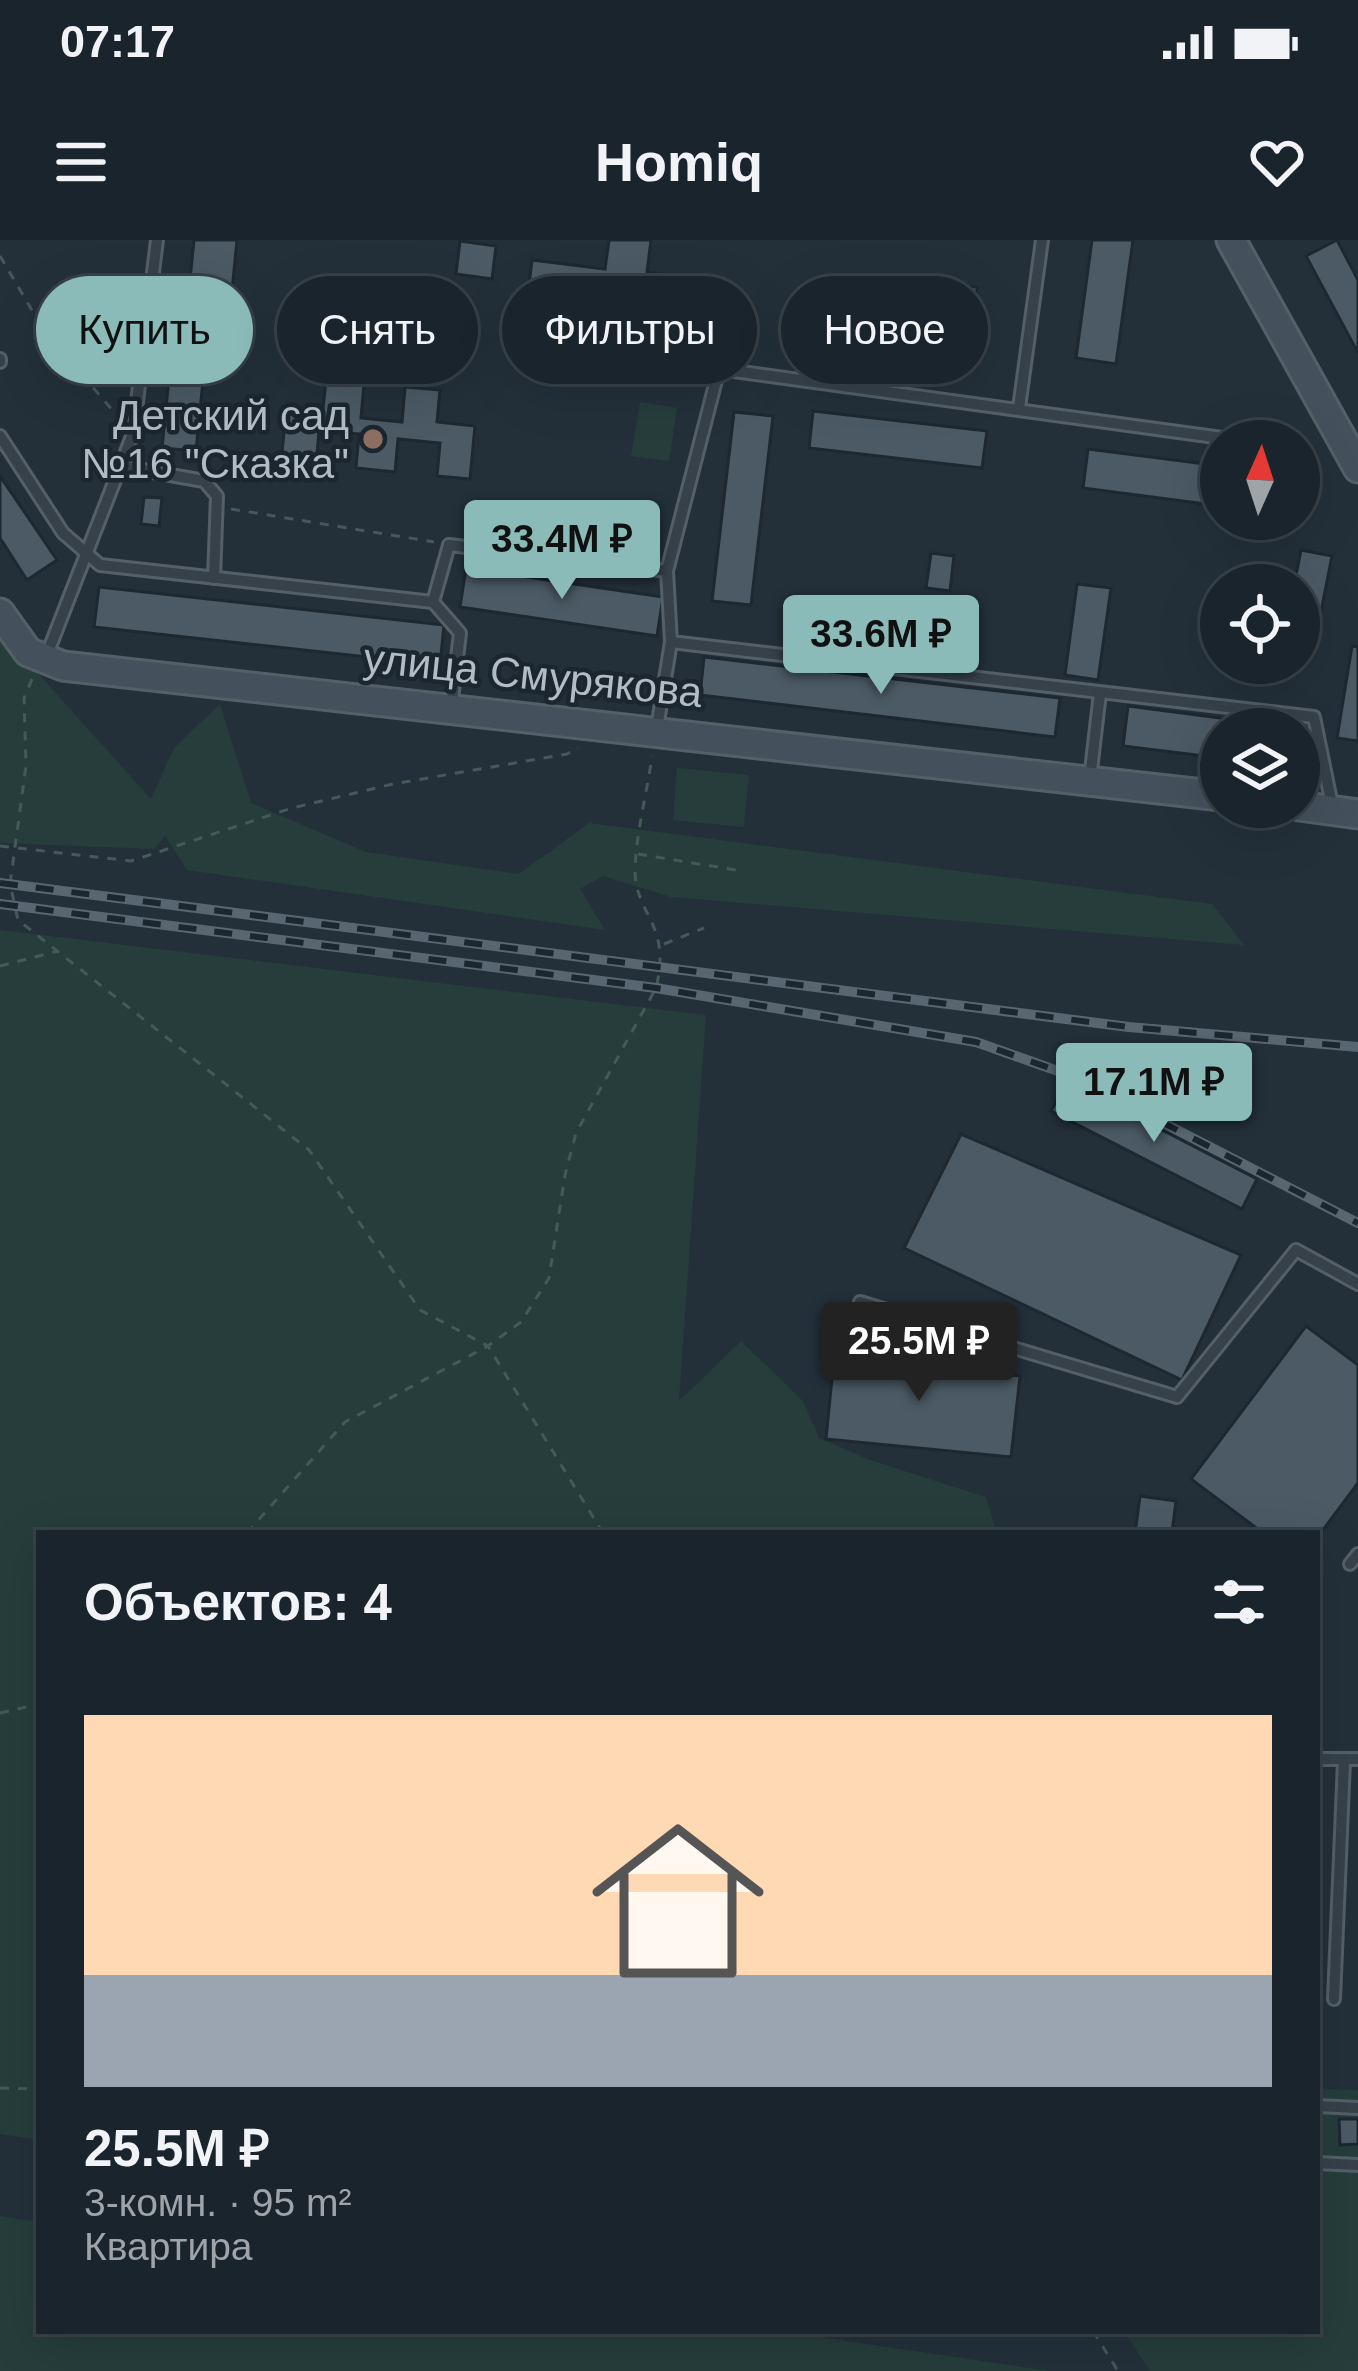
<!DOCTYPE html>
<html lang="ru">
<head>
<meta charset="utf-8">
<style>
	body { margin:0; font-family:Helvetica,sans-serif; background:#232c34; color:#f1f3f6; height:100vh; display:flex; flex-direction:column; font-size:45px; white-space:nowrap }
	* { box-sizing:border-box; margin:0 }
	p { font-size:39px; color:#9fa4a9 }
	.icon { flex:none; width:66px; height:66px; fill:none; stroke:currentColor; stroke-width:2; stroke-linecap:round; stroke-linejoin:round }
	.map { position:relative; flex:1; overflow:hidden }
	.details { position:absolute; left:36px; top:1290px; width:1284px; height:804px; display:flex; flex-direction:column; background:#1a242c; border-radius:0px; box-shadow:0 12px 48px #0002,0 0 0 3px #384148 }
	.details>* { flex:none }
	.banner { position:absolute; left:36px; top:36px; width:1287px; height:108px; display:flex; gap:24px }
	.needle { width:78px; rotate:3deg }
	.controls { position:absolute; left:1200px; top:180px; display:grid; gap:24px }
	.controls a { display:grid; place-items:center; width:120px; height:120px; border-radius:50%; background:#1a242c; box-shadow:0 12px 48px #0002,0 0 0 3px #384148; font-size:60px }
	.price { position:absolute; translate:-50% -102px; padding:0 27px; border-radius:12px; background:#8bbbb9; color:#111; font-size:39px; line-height:78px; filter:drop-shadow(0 3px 6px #0008) }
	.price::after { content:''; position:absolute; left:50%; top:72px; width:36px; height:27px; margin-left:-18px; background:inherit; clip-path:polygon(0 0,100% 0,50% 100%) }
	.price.active { background:#222; color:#fff }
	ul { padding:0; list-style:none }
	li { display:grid; align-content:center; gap:24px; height:636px; padding:0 48px }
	li span { display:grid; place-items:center; height:372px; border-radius:0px; color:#555 }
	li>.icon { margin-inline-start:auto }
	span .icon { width:216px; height:216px; fill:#fffc; stroke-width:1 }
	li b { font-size:51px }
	h2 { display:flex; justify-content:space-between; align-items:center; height:144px; padding:0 48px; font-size:51px }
	.tag { padding:0 42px; border-radius:54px; background:#1a242c; box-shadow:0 12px 48px #0002,0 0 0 3px #384148; font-size:42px; line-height:108px }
	.tag.active { background:#8bbbb9; color:#111 }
	.status { display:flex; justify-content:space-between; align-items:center; height:84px; padding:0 60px; background:#1a242c; direction:ltr }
	.status svg { height:33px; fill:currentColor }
	header { display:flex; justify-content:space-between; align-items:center; height:156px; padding:0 48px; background:#1a242c; font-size:54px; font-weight:800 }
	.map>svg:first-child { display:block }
	.green { fill:#263d3b }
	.building { fill:#4b5a65; stroke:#1d2831; stroke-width:3 }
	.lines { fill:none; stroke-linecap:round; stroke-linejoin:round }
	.lane-casing { stroke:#545f68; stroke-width:16 }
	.secondary-casing { stroke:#545f68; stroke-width:33 }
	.path { stroke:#445958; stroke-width:3; stroke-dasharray:9 9; stroke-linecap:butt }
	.lane { stroke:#36414a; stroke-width:10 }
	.secondary { stroke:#44515d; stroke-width:27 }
	.rail-casing { stroke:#586671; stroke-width:10 }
	.rail { stroke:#1b262f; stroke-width:6; stroke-dasharray:18; stroke-linecap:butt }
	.education-dot { fill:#8d6e63; stroke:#1b262f; stroke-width:4.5 }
	.labels { text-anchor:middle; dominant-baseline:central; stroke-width:9; stroke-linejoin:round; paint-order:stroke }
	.poi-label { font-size:42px; fill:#b1bcc6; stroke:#1b262f; text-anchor:end }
	.street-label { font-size:42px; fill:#b1bcc6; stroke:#1b262f }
</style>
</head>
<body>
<div class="status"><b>07:17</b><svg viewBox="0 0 49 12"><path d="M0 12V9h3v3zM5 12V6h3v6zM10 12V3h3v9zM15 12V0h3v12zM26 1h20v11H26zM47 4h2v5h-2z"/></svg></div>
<header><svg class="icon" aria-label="menu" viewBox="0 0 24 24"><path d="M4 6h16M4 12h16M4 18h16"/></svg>Homiq<svg class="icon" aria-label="heart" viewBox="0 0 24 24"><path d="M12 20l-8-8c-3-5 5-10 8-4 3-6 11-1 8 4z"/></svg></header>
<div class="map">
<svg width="1358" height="2131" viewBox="0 0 1358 2131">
	<rect width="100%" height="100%" fill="#23303a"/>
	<g class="green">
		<polygon points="640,162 677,168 669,221 631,216"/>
		<polygon points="0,391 151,559 174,508 220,464 251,563 366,612 519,634 589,583 1212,664 1244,705 671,657 603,636 580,649 605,690 187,630 165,596 154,609 0,603"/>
		<polygon points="677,528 749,535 744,587 673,580"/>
		<polygon points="0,690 706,775 679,1161 741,1101 803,1161 819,1198 870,1220 986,1257 997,1293 39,1293 39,1900 0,1894"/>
		<polygon points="1317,1849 1358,1850 1358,2131 1150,2131 1124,2091 1317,2091"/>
		<polygon points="0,1976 39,1982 39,2091 779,2091 1050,2131 0,2131"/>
	</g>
	<g class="building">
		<polygon points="194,0 237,0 225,123 205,121 196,211 162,208 171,117 182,118"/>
		<polygon points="609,0 651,0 647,32 722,42 717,85 527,61 532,20 605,29"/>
		<polygon points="1092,0 1133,0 1116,124 1076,118"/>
		<polygon points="1337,0 1358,40 1358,113 1306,16"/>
		<polygon points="460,1 496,6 492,39 456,34"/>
		<polygon points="957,46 977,47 975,81 955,79"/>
		<polygon points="326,141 364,145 361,178 402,182 405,147 440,150 437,182 475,186 470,239 437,236 440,203 398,199 395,232 356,228 359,194 319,191 316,225 281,221 286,174 322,177"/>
		<polygon points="813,171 987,191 982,228 809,208"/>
		<polygon points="734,172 773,176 751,365 712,361"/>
		<polygon points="1088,209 1221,226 1221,266 1083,248"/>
		<polygon points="0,236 57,320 27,340 0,298"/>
		<polygon points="144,257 162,258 159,286 141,284"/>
		<polygon points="1301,310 1332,316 1314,407 1299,404 1299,345 1294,345"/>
		<polygon points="931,313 954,316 950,351 926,348"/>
		<polygon points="466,328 663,357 657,396 460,367"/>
		<polygon points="1077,344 1111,348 1098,440 1065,435"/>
		<polygon points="99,347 444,385 440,425 94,387"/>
		<polygon points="1352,406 1358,407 1358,501 1337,498"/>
		<polygon points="704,417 1060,458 1055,497 700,455"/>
		<polygon points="1128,466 1296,488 1296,489 1221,489 1221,518 1123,506"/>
		<polygon points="1067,841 1257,939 1242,969 1051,871"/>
		<polygon points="961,894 1241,1015 1182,1140 904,1008"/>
		<polygon points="1306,1086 1358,1125 1358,1243 1317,1298 1317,1293 1263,1293 1191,1239"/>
		<polygon points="845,1089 878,1109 872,1121 1020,1136 1011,1217 826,1199 834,1117"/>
		<polygon points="1140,1256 1176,1261 1172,1293 1135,1293"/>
		<polygon points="1339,1879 1358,1879 1358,1904 1340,1905"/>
	</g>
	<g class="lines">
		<g class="lane-casing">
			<g id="lane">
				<polyline points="0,119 0,122"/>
				<polyline points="1019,168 1042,0"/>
				<polyline points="0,196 63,293 100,325 433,362 449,305 667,331"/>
				<polyline points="1244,201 719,129 667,331 671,402 1314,477 1333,570"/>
				<polyline points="120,226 204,241 217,256 214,338"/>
				<polyline points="433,362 460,393 451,468"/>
				<polyline points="46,417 133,194 157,0"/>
				<polyline points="657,488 671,402"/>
				<polyline points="1090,539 1100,453"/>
				<polyline points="860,1062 1177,1157 1296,1010 1358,1044"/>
				<polyline points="1350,1324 1358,1314"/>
				<polyline points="1317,1519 1358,1519"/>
				<polyline points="1334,1759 1344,1521"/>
				<polyline points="1317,1866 1358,1868"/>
				<polyline points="1317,1923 1358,1925"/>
			</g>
		</g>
		<g class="secondary-casing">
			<g id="secondary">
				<polyline points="1231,0 1358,228"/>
				<polyline points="0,373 28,412 63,426 1221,556"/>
				<polyline points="1299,566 1358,574"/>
			</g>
		</g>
		<g class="path">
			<polyline points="0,16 43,89 119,178"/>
			<polyline points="231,269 434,302"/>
			<polyline points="32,439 24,458 26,526 10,644 18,680 309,910 420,1070 488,1106 603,1293"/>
			<polyline points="0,606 131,621 292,568 393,544 567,514 578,508"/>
			<polyline points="638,614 742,631"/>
			<polyline points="664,704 704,688"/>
			<polyline points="0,726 58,711"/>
			<path d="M 247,1293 L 345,1182 L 488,1106 L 521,1082 L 549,1038 L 565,935 L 576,893 L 656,748 C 672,684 635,675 635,630 C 636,593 647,553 652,516"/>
			<polyline points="0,1473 39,1464"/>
			<polyline points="0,1848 39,1849"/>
			<polyline points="1093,2091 1118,2131"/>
		</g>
		<use href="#lane" class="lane"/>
		<use href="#secondary" class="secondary"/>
		<g class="rail-casing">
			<g id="rail">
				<polyline points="0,643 1129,787 1358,807"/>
				<polyline points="0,664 656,748 976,802 1072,836 1358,983"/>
			</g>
		</g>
		<use href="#rail" class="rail"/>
	</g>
	<circle class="education-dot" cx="373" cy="199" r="12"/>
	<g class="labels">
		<g class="poi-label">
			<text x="349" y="175">Детский сад<tspan x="349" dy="48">№16 "Сказка"</tspan></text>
		</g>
		<g class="street-label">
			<text transform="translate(533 435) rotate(6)">улица Смурякова</text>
		</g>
	</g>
</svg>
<div class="controls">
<a><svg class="needle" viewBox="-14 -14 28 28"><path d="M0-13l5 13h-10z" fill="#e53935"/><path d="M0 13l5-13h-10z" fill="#9fa4a9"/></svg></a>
<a><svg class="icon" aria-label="locate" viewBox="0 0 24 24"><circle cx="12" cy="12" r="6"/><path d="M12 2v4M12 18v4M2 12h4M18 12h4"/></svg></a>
<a><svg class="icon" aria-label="layers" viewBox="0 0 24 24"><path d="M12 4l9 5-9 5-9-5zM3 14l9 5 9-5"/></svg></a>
</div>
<b class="price" style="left:562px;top:362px">33.4M ₽</b>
<b class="price" style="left:881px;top:457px">33.6M ₽</b>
<b class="price" style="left:1154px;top:905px">17.1M ₽</b>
<b class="price active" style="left:919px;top:1164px">25.5M ₽</b>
<div class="banner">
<a class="tag active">Купить</a>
<a class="tag">Снять</a>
<a class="tag">Фильтры</a>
<a class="tag">Новое</a>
</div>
<section class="details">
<h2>Объектов: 4<svg class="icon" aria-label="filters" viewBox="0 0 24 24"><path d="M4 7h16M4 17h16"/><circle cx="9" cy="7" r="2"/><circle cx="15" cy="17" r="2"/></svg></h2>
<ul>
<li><span style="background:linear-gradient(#ffd9b3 70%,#9aa5b1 0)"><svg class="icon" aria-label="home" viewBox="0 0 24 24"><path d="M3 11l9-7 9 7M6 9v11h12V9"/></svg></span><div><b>25.5M ₽</b><p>3-комн. · 95 m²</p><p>Квартира</p></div></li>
</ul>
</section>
</div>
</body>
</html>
